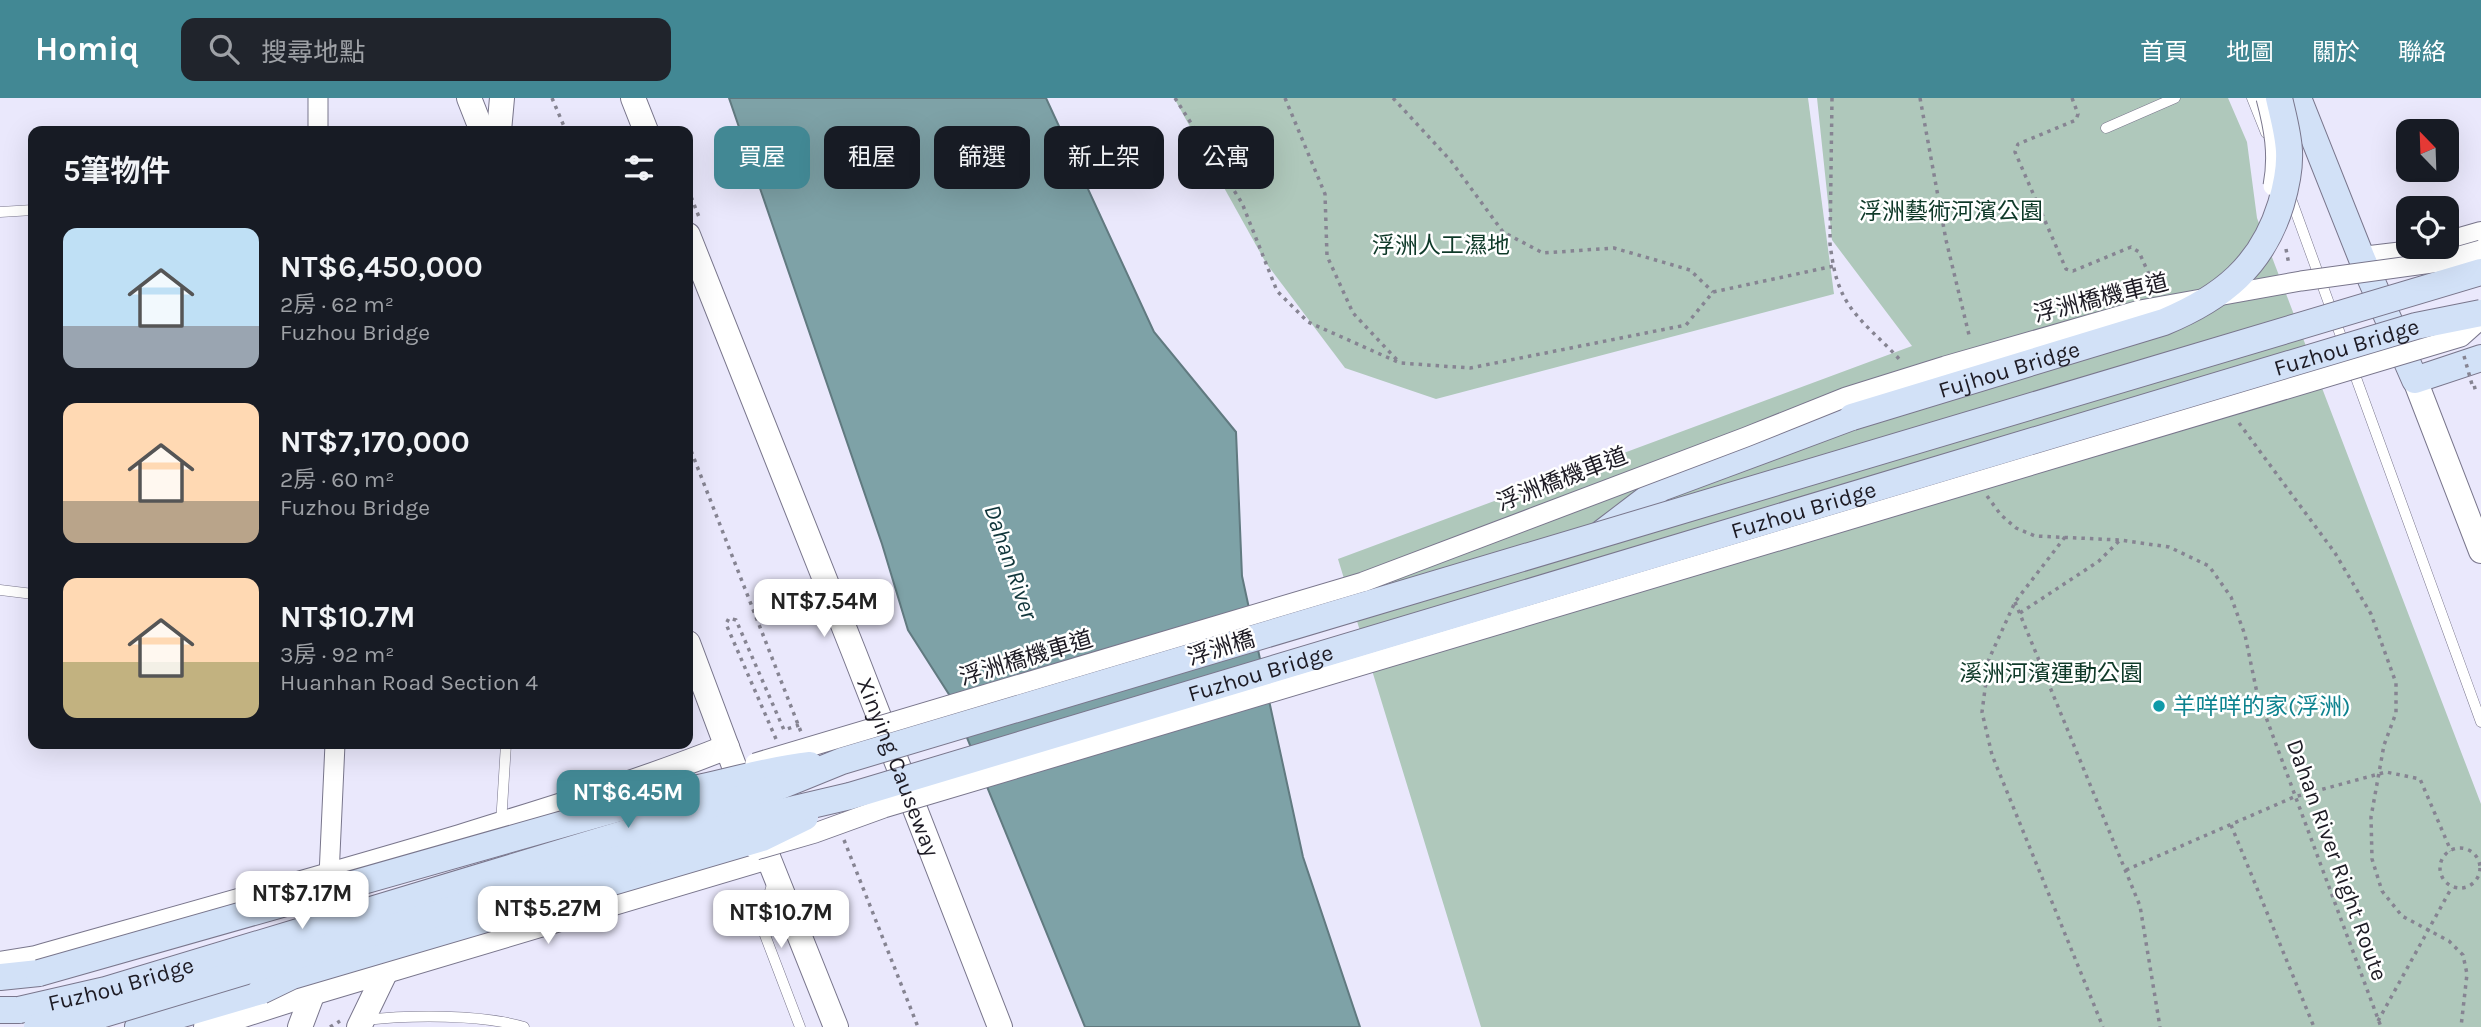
<!DOCTYPE html>
<html lang="zh-TW">
<head>
<meta charset="utf-8">
<style>
	body { margin:0; font-family:Karla,"Noto Sans TC",sans-serif; background:#20242c; color:#f1f3f6; height:100vh; display:flex; flex-direction:column; font-size:26px; white-space:nowrap }
	* { box-sizing:border-box; margin:0 }
	p { font-size:23px; color:#9ea1a6 }
	.icon { flex:none; width:38px; height:38px; fill:none; stroke:currentColor; stroke-width:2; stroke-linecap:round; stroke-linejoin:round }
	.map { position:relative; flex:1; overflow:hidden }
	.details { position:absolute; left:28px; top:28px; width:665px; height:623px; display:flex; flex-direction:column; background:#171b24; border-radius:14px; box-shadow:0 7px 28px #0002 }
	.details>* { flex:none }
	.hud { position:absolute; left:714px; top:28px; width:665px; height:63px; display:flex; gap:14px }
	.needle { width:46px; rotate:337deg }
	.controls { position:absolute; left:2396px; top:21px; display:grid; gap:14px }
	.controls a { display:grid; place-items:center; width:63px; height:63px; border-radius:14px; background:#171b24; box-shadow:0 7px 28px #0002; font-size:35px }
	.price { position:absolute; translate:-50% -60px; padding:0 16px; border-radius:14px; background:#fff; color:#222; font-size:23px; line-height:46px; filter:drop-shadow(0 2px 4px #0008) }
	.price::after { content:''; position:absolute; left:50%; top:42px; width:21px; height:16px; margin-left:-10px; background:inherit; clip-path:polygon(0 0,100% 0,50% 100%) }
	.price.current { background:#428894; color:#fff }
	ul { padding:0; list-style:none }
	li { display:flex; align-items:center; gap:21px; height:175px; padding:0 35px }
	li span { display:grid; place-items:center; flex:none; width:196px; height:140px; border-radius:14px; color:#555 }
	li>.icon { margin-inline-start:auto }
	span .icon { width:84px; height:84px; fill:#fffc; stroke-width:1 }
	li b { font-size:30px }
	h2 { display:flex; justify-content:space-between; align-items:center; height:84px; padding:0 35px; font-size:30px }
	.pill { padding:0 24px; border-radius:14px; background:#171b24; box-shadow:0 7px 28px #0002; font-size:24px; line-height:63px }
	.pill.current { background:#428894; color:#fff }
	header { display:flex; align-items:center; gap:42px; box-sizing:border-box; height:98px; padding:0 35px; background:#428894; color:#fff }
	header strong { font-size:33px }
	nav { display:flex; gap:38px; margin-inline-start:auto; font-size:24px }
	.search { width:490px; height:63px; background:#20242c; display:flex; align-items:center; gap:18px; box-sizing:border-box; padding:0 24px; border-radius:14px; color:#9ea1a6; font-size:26px }
	.map>svg:first-child { display:block }
	.green { fill:#afc8bb }
	.water { fill:#7ea2a7; stroke:#617a80; stroke-width:2 }
	.lines { fill:none; stroke-linecap:round; stroke-linejoin:round }
	.service-casing { stroke:#79768c; stroke-width:11 }
	.minor-casing { stroke:#79768c; stroke-width:21 }
	.tertiary-casing { stroke:#79768c; stroke-width:26 }
	.secondary-casing { stroke:#79768c; stroke-width:28 }
	.path { stroke:#868492; stroke-width:3.5; stroke-dasharray:3.5 5; stroke-linecap:butt }
	.service { stroke:#fff; stroke-width:10 }
	.minor { stroke:#fff; stroke-width:19 }
	.tertiary { stroke:#fff; stroke-width:24 }
	.secondary { stroke:#d2e1f7; stroke-width:26 }
	.minor-bridge-casing { stroke:#79768c; stroke-width:21; stroke-linecap:butt }
	.secondary-bridge-casing { stroke:#79768c; stroke-width:28; stroke-linecap:butt }
	.path-bridge { stroke:#868492; stroke-width:3.5; stroke-dasharray:3.5 5; stroke-linecap:butt }
	.minor-bridge { stroke:#fff; stroke-width:19 }
	.secondary-bridge { stroke:#d2e1f7; stroke-width:26 }
	.culture-dot { fill:#0f9aa8; stroke:#fff; stroke-width:2.5 }
	.labels { text-anchor:middle; dominant-baseline:central; stroke-width:5; stroke-linejoin:round; paint-order:stroke }
	.park-label { font-size:23px; fill:#0e3928; stroke:#fff }
	.street-label { font-size:23px; fill:#1d1b24; stroke:#fff }
	.culture-label { font-size:23px; fill:#0d838f; stroke:#fff; text-anchor:start }
	.water-label { font-size:24px; font-style:italic; fill:#10353a; stroke:#fff }
</style>
</head>
<body>
<header>
<strong>Homiq</strong>
<div class="search"><svg class="icon" aria-label="search" viewBox="0 0 24 24"><circle cx="10" cy="10" r="6"/><path d="M15 15l6 6"/></svg>搜尋地點</div>
<nav><a>首頁</a><a>地圖</a><a>關於</a><a>聯絡</a></nav>
</header>
<div class="map">
<svg width="2481" height="929" viewBox="0 0 2481 929">
	<rect width="100%" height="100%" fill="#eae8fc"/>
	<g class="green">
		<polygon points="1174,0 1808,0 1834,196 1436,301 1345,270 1266,165"/>
		<polygon points="1817,0 2228,0 2247,44 2257,120 2481,706 2481,929 1481,929 1338,461 1912,248 1832,142"/>
	</g>
	<polygon class="water" points="729,0 1046,0 1154,234 1236,334 1242,478 1303,759 1360,929 1085,929 950,598 908,532 882,446"/>
	<g class="lines">
		<g class="service-casing">
			<g id="service">
				<polyline points="2252,0 2266,35"/>
				<polyline points="2106,30 2175,0"/>
				<polyline points="2290,98 2481,624"/>
				<polyline points="0,114 33,112"/>
				<polyline points="0,492 33,496"/>
				<polyline points="501,726 506,646"/>
				<polyline points="773,784 760,824 800,929"/>
				<path d="M 365,922 C 410,917 481,916 524,929"/>
			</g>
		</g>
		<g class="minor-casing">
			<g id="minor">
				<polyline points="318,33 318,0"/>
				<polyline points="329,778 335,646"/>
			</g>
		</g>
		<g class="tertiary-casing">
			<g id="tertiary">
				<polyline points="469,0 482,33"/>
				<polyline points="633,0 646,33"/>
				<polyline points="499,33 502,0"/>
				<path id="s1" d="M 688,137 L 855,557 L 1000,929"/>
				<polyline points="2446,146 2481,136"/>
				<polyline points="2362,161 2421,154 2439,149"/>
				<polyline points="2415,282 2481,453"/>
				<polyline points="688,545 746,700"/>
				<polyline points="762,744 836,929"/>
				<path d="M 0,866 L 36,860 C 178,820 319,781 460,739 C 549,711 640,684 727,649"/>
				<polyline points="206,929 315,894 768,759"/>
				<polyline points="300,929 317,884"/>
				<polyline points="359,929 386,873"/>
			</g>
		</g>
		<g class="secondary-casing">
			<g id="secondary">
				<polyline points="2298,0 2362,161 2415,282 2481,260"/>
				<polyline points="1602,435 1661,390 1852,319"/>
				<polyline points="0,879 39,875"/>
				<polyline points="0,912 19,912"/>
				<polyline points="138,929 261,893"/>
			</g>
		</g>
		<g class="path">
			<polyline points="552,0 566,33"/>
			<polyline points="1175,0 1242,105 1277,193 1308,224 1400,265 1470,270 1686,227 1713,194 1834,168"/>
			<polyline points="1285,0 1325,96 1327,158 1353,215 1398,263"/>
			<polyline points="1393,0 1451,63 1503,134 1543,155 1614,150 1690,172 1713,194"/>
			<path d="M 1832,0 L 1830,146 C 1832,160 1834,176 1840,190 C 1851,219 1880,239 1900,262"/>
			<polyline points="1920,0 1946,142 1970,241"/>
			<polyline points="2072,0 2078,16 2076,22 2018,46 2015,54 2066,171 2073,173 2131,149 2139,154 2156,192"/>
			<polyline points="688,91 699,119"/>
			<polyline points="2286,151 2289,167"/>
			<polyline points="2473,290 2481,288"/>
			<polyline points="2239,325 2335,455 2371,516 2396,585 2396,615 2384,647 2371,719 2372,761 2382,793 2402,818 2449,843 2463,857 2467,876 2461,929"/>
			<polyline points="688,345 801,634"/>
			<polyline points="1987,398 2001,417 2016,430 2035,438 2120,442 2169,449 2209,468 2231,499 2245,537 2257,595 2381,929"/>
			<polyline points="2065,439 2015,504 1989,561 1982,614 1992,657 2103,929"/>
			<polyline points="2015,504 2140,808 2160,929"/>
			<polyline points="2020,515 2099,463 2120,442"/>
			<polyline points="776,641 726,526 729,520 736,522 784,632 799,627"/>
			<polyline points="2231,727 2314,929"/>
			<polyline points="844,742 918,929"/>
			<circle cx="2460" cy="770" r="20"/>
			<polyline points="2126,772 2294,699 2386,674 2420,681 2451,753"/>
			<polyline points="2378,923 2452,789"/>
			<polyline points="330,929 340,923"/>
		</g>
		<use href="#service" class="service"/>
		<use href="#minor" class="minor"/>
		<use href="#tertiary" class="tertiary"/>
		<use href="#secondary" class="secondary"/>
		<g class="minor-bridge-casing">
			<g id="minor-bridge">
				<path d="M 2266,0 C 2274,30 2279,57 2273,88"/>
				<polyline points="755,665 1363,484 1746,339 1846,299 1945,268 2140,212 2301,183 2439,164 2481,152"/>
				<polyline points="756,752 815,735 884,710 2461,239 2481,221"/>
			</g>
		</g>
		<g class="secondary-bridge-casing">
			<g id="secondary-bridge">
				<path id="s2" d="M 1852,319 L 2164,224 C 2222,200 2262,168 2281,106 C 2286,89 2290,71 2289,53 C 2288,35 2283,18 2279,0"/>
				<path d="M 39,875 L 669,696 C 717,688 762,672 810,667"/>
				<polyline points="261,893 292,878 762,740 805,719"/>
				<path id="s3" d="M 19,912 L 106,892 L 778,689 L 842,663 L 2481,174"/>
				<path id="s4" d="M 37,929 L 97,918 L 756,720 L 850,698 L 2416,228 L 2481,215"/>
			</g>
		</g>
		<polyline class="path-bridge" points="2464,258 2473,290"/>
		<use href="#minor-bridge" class="minor-bridge"/>
		<use href="#secondary-bridge" class="secondary-bridge"/>
	</g>
	<circle class="culture-dot" cx="2159" cy="608" r="7"/>
	<g class="labels">
		<g class="park-label">
			<text x="1951" y="113">浮洲藝術河濱公園</text>
			<text x="1441" y="147">浮洲人工濕地</text>
			<text x="2051" y="575">溪洲河濱運動公園</text>
		</g>
		<g class="street-label">
			<text transform="translate(2101 200) rotate(-14)">浮洲橋機車道</text>
			<text stroke="none"><textPath href="#s4" startOffset="2408">Fuzhou Bridge</textPath></text>
			<text stroke="none"><textPath href="#s2" startOffset="164">Fujhou Bridge</textPath></text>
			<text transform="translate(1562 381) rotate(-21)">浮洲橋機車道</text>
			<text stroke="none"><textPath href="#s4" startOffset="1841">Fuzhou Bridge</textPath></text>
			<text transform="translate(1221 550) rotate(-17)">浮洲橋</text>
			<text transform="translate(1026 560) rotate(-17)">浮洲橋機車道</text>
			<text stroke="none"><textPath href="#s4" startOffset="1274">Fuzhou Bridge</textPath></text>
			<text stroke="none"><textPath href="#s1" startOffset="572">Xinying Causeway</textPath></text>
			<text transform="translate(2337 762) rotate(70)">Dahan River Right Route</text>
			<text stroke="none"><textPath href="#s3" startOffset="105">Fuzhou Bridge</textPath></text>
		</g>
		<g class="culture-label">
			<text x="2173" y="608">羊咩咩的家(浮洲)</text>
		</g>
		<g class="water-label">
			<text transform="translate(1011 464) rotate(71)">Dahan River</text>
		</g>
	</g>
</svg>
<div class="controls">
<a><svg class="needle" viewBox="-14 -14 28 28"><path d="M0-13l5 13h-10z" fill="#e53935"/><path d="M0 13l5-13h-10z" fill="#9ea1a6"/></svg></a>
<a><svg class="icon" aria-label="locate" viewBox="0 0 24 24"><circle cx="12" cy="12" r="6"/><path d="M12 2v4M12 18v4M2 12h4M18 12h4"/></svg></a>
</div>
<b class="price" style="left:824px;top:541px">NT$7.54M</b>
<b class="price current" style="left:628px;top:732px">NT$6.45M</b>
<b class="price" style="left:302px;top:833px">NT$7.17M</b>
<b class="price" style="left:548px;top:848px">NT$5.27M</b>
<b class="price" style="left:781px;top:852px">NT$10.7M</b>
<div class="hud">
<a class="pill current">買屋</a>
<a class="pill">租屋</a>
<a class="pill">篩選</a>
<a class="pill">新上架</a>
<a class="pill">公寓</a>
</div>
<section class="details">
<h2>5筆物件<svg class="icon" aria-label="filters" viewBox="0 0 24 24"><path d="M4 7h16M4 17h16"/><circle cx="9" cy="7" r="2"/><circle cx="15" cy="17" r="2"/></svg></h2>
<ul>
<li><span style="background:linear-gradient(#bfe0f5 70%,#9aa5b1 0)"><svg class="icon" aria-label="home" viewBox="0 0 24 24"><path d="M3 11l9-7 9 7M6 9v11h12V9"/></svg></span><div><b>NT$6,450,000</b><p>2房 · 62 m²</p><p>Fuzhou Bridge</p></div></li>
<li><span style="background:linear-gradient(#ffd9b3 70%,#b9a48a 0)"><svg class="icon" aria-label="home" viewBox="0 0 24 24"><path d="M3 11l9-7 9 7M6 9v11h12V9"/></svg></span><div><b>NT$7,170,000</b><p>2房 · 60 m²</p><p>Fuzhou Bridge</p></div></li>
<li><span style="background:linear-gradient(#ffd9b3 60%,#c2b280 0)"><svg class="icon" aria-label="home" viewBox="0 0 24 24"><path d="M3 11l9-7 9 7M6 9v11h12V9"/></svg></span><div><b>NT$10.7M</b><p>3房 · 92 m²</p><p>Huanhan Road Section 4</p></div></li>
</ul>
</section>
</div>
</body>
</html>
